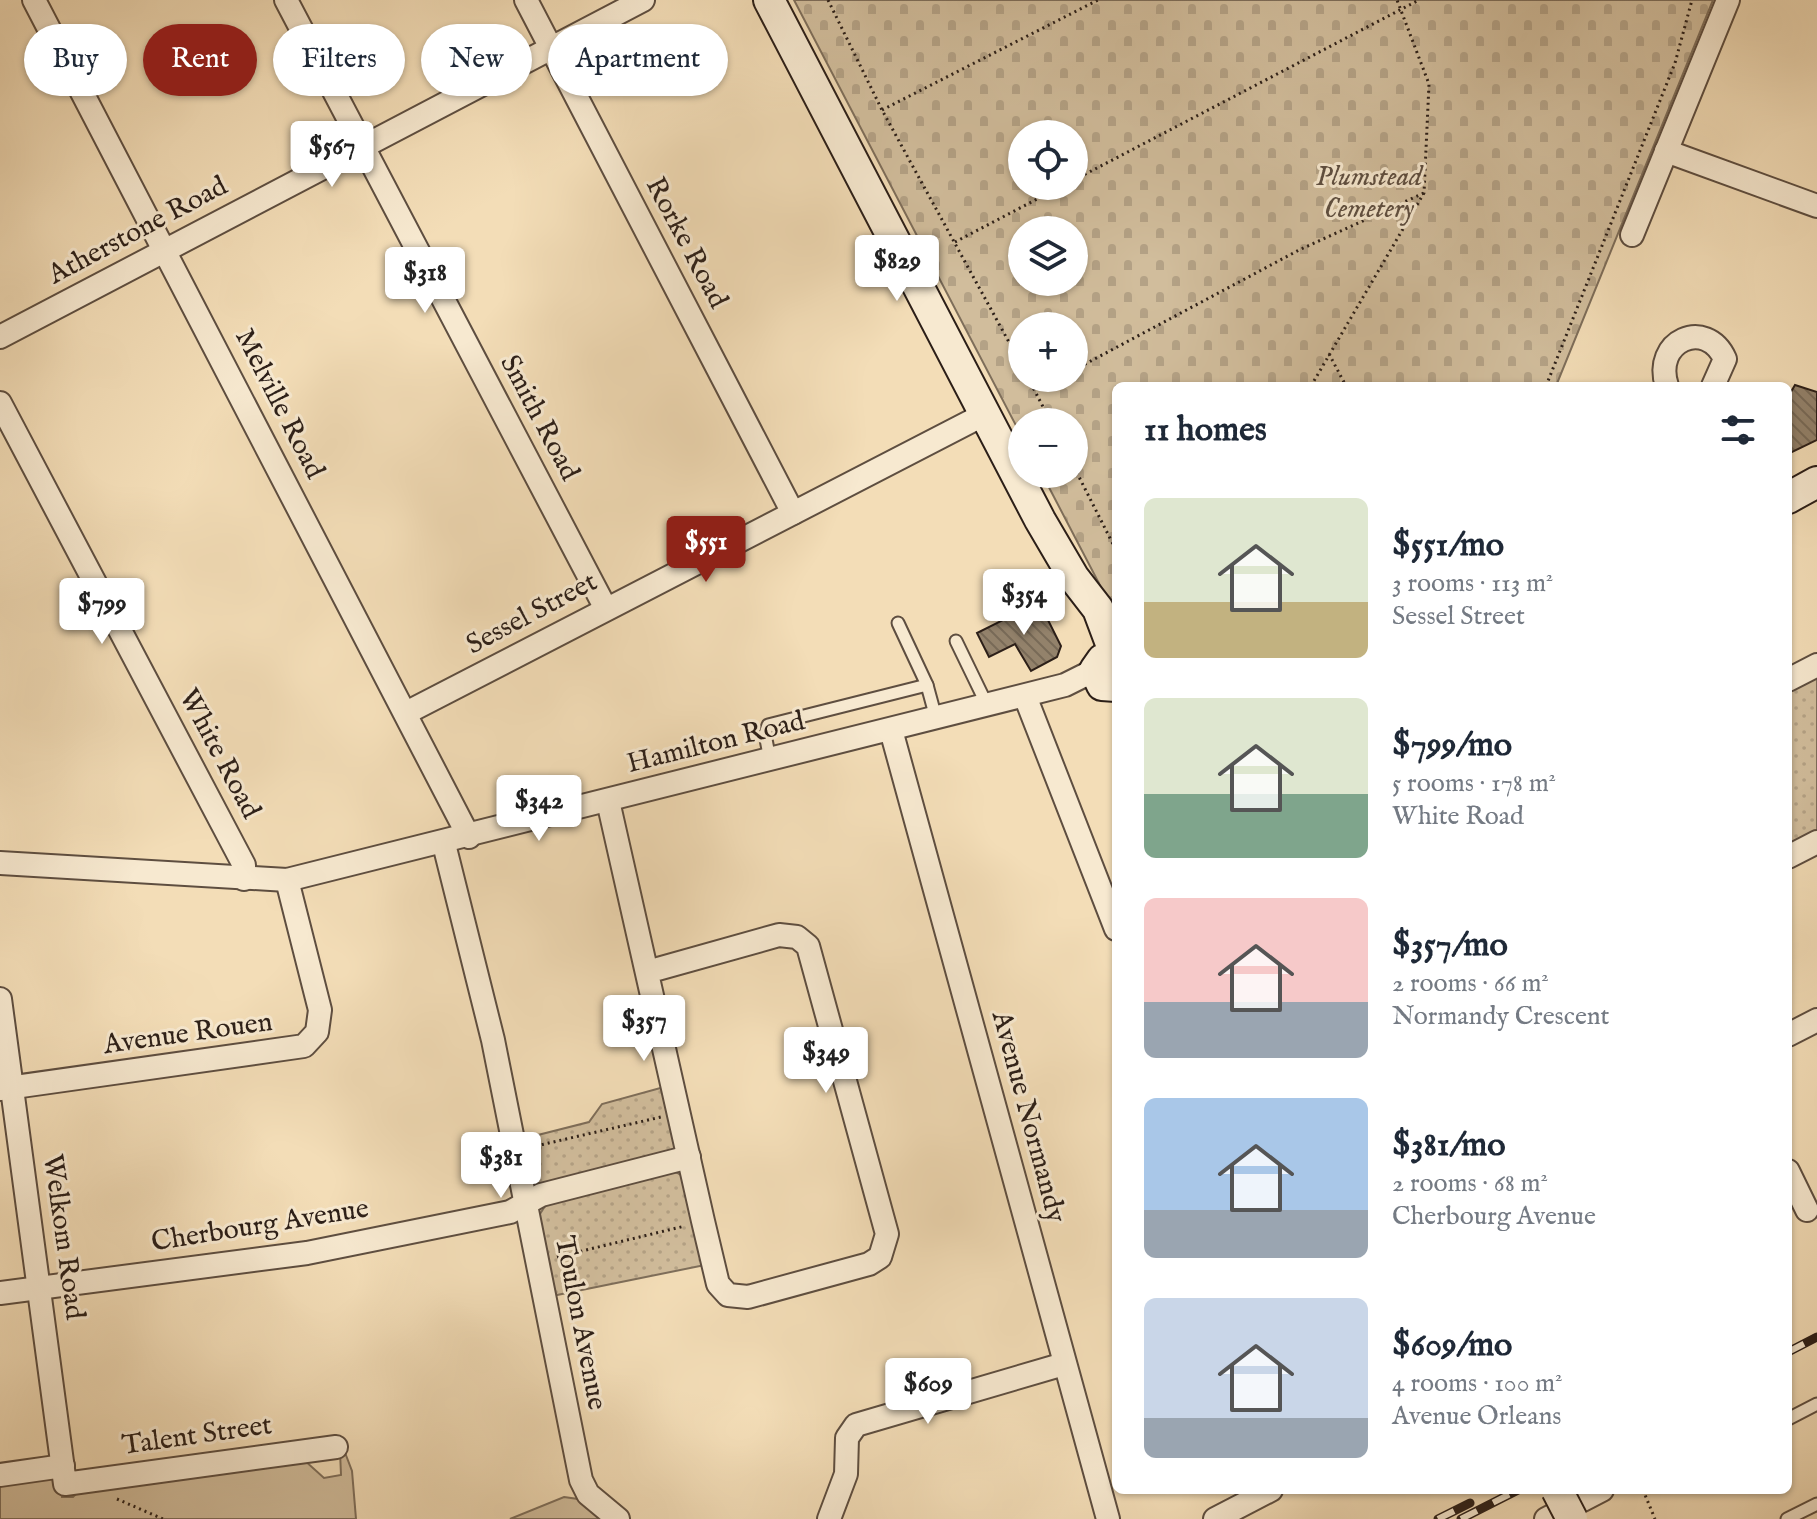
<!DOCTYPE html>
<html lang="en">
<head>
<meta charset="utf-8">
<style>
	body { margin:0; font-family:"IM FELL English",serif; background:#f2f2f3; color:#1f2937; height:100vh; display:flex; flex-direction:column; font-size:30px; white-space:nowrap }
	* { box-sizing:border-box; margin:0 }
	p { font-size:26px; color:#747a83 }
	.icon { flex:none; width:44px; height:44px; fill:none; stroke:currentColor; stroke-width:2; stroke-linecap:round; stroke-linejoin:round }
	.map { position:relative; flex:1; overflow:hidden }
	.panel { position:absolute; left:1112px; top:382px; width:680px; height:1112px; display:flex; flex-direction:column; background:#fff; border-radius:12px; box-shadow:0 2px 6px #0004 }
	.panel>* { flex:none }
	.top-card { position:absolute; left:24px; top:24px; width:760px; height:72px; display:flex; gap:16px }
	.controls { position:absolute; left:1008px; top:120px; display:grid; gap:16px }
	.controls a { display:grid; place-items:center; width:80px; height:80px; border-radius:50%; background:#fff; box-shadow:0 2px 6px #0004; font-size:40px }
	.price { position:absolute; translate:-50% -68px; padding:0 18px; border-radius:8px; background:#fff; color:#222; font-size:26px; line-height:52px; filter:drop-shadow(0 2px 4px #0008) }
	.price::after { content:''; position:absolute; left:50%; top:48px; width:24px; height:18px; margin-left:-12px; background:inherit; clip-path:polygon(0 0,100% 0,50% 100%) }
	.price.selected { background:#8f2418; color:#fff }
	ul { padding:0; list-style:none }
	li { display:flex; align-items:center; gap:24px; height:200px; padding:0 32px }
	li span { display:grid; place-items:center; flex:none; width:224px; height:160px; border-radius:12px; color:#555 }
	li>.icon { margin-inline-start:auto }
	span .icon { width:96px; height:96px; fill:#fffc; stroke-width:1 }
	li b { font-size:34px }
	h2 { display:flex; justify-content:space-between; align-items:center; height:96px; padding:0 32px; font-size:34px }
	.tag { padding:0 28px; border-radius:36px; background:#fff; box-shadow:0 2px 6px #0004; font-size:28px; line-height:72px }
	.tag.selected { background:#8f2418; color:#fff }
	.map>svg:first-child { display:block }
	.green { fill:#d1bd9c; stroke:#7e6e5a; stroke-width:2 }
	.cemetery { fill:url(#cemetery-stones); stroke:#7e6e5a; stroke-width:2; fill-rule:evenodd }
	.park { fill:url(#park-dots); stroke:#7e6e5a; stroke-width:2 }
	.building { fill:url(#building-back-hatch); stroke:#2c1f18; stroke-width:2 }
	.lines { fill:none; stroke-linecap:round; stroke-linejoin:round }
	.lane-casing { stroke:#5e4e40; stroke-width:15 }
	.street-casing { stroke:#5e4e40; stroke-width:26 }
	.secondary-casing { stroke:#2c1f18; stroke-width:34 }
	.path { stroke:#2c1f18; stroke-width:3; stroke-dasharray:2 4; stroke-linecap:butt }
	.lane { stroke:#f7e9d0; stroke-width:11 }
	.street { stroke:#f7e9d0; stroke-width:22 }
	.secondary { stroke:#f7e9d0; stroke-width:30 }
	.rail-casing { stroke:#2c1f18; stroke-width:9 }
	.rail { stroke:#f7e9d0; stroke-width:6; stroke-dasharray:18; stroke-linecap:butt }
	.secondary-bridge-casing { stroke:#2c1f18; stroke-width:34; stroke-linecap:butt }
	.secondary-bridge { stroke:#f7e9d0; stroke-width:30 }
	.labels { text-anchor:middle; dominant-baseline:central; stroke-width:6; stroke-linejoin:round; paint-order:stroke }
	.park-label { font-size:28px; font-style:italic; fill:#5e4e40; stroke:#f7e9d0 }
	.street-label { font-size:28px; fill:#2c1f18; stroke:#f7e9d0 }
</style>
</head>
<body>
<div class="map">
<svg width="1817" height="1519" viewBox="0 0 1817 1519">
	<defs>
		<pattern id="cemetery-stones" width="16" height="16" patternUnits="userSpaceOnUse" patternTransform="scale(2)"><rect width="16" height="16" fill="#d1bd9c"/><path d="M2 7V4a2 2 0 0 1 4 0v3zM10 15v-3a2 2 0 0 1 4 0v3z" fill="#b4a286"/></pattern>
		<pattern id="park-dots" width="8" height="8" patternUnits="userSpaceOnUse" patternTransform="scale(2)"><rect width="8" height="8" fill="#d1bd9c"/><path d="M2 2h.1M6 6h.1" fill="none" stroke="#b4a286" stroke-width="1.8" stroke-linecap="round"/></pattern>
		<pattern id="building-back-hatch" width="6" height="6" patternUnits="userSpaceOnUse" patternTransform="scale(2)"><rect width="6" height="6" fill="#93826b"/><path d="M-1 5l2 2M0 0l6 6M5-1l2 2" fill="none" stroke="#786a57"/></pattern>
	</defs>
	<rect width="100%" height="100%" fill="#f3ddb7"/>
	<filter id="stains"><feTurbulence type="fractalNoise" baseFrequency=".0025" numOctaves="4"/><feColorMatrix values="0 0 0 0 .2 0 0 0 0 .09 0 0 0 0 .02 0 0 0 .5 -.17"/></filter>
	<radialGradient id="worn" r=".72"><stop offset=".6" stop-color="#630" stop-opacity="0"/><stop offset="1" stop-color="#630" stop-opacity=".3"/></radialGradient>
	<g class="green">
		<polygon points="344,1450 352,1471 356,1519 0,1519 0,1482 49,1475 60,1482 62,1497 73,1497 83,1487 303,1459 324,1478 341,1475 340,1451"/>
		<polygon points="564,1497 578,1499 603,1519 510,1519"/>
	</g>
	<path class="cemetery" d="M 794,0 L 1713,0 L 1556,386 L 1116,386 L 1116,616 L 1042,474 L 1074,474 L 1074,422 L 1022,422 L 1022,437 ZM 1022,134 L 1074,134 L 1074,186 L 1022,186 ZM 1022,230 L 1074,230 L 1074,282 L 1022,282 ZM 1022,326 L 1074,326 L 1074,378 L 1022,378 Z"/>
	<g class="park">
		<polygon points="1817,673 1817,832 1788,847 1788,688"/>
		<polygon points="664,1087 676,1144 674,1150 543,1185 529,1177 522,1139 589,1122 602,1104"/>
		<polygon points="674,1171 684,1177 705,1265 552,1296 538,1217 547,1203"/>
	</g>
	<g class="building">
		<polygon points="1795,385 1817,392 1817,440 1788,454 1788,397"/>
		<polygon points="1039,602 1061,646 1057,657 1031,671 1015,644 989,657 977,633"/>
	</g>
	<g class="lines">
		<g class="lane-casing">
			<g id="lane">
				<polyline points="898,623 927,685"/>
				<polyline points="956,641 987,705"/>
				<polyline points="770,760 765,734 768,725 927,685 936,718"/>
				<polyline points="1788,1419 1817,1404"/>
				<polyline points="1787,1519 1817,1504"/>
			</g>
		</g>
		<g class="street-casing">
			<g id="street">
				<polyline points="34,0 469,837"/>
				<polyline points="286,0 606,609"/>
				<polyline points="526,0 793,513"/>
				<polyline points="1666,151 1817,206"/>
				<polyline points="1632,235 1728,0"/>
				<polyline points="0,337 643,0"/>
				<path d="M 1667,386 C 1652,341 1706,317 1725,359 L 1713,386"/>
				<polyline points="0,403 244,865 244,879"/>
				<polyline points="1788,680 1817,665"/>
				<polyline points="1025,696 1116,929"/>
				<polyline points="406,713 985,414"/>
				<polyline points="891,730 1108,1519"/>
				<polyline points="608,801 703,1221 718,1284 728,1295 748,1297 869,1264 880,1257 887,1234 808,946 797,937 779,935 647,972"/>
				<polyline points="444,844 493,1040 581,1480 588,1494 618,1519"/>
				<polyline points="1788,857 1817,842"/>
				<polyline points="0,863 287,880 1065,685 1095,670"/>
				<polyline points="0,999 65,1484 336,1447"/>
				<polyline points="1788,1035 1817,1020"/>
				<polyline points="0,1089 304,1046 317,1032 320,1010 287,880"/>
				<polyline points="1788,1171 1807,1210"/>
				<polyline points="0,1293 307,1253 510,1212 541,1195 689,1157"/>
				<polyline points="0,1475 63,1466"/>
				<polyline points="829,1519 846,1474 847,1438 856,1425 1064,1364"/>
				<polyline points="1215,1519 1271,1490"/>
				<polyline points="1546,1519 1602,1490"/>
			</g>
		</g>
		<g class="secondary-casing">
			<g id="secondary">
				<polyline points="769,0 1040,520 1074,578 1098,609 1116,657"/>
				<polyline points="1788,498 1817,482"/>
				<polyline points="1116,659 1102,660 1095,670 1102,685 1116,686"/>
			</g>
		</g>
		<g class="path">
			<polyline points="828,0 882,110 1022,366"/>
			<polyline points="882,110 1098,0"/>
			<polyline points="1074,180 1419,0"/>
			<polyline points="955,242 1062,186"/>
			<polyline points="1329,354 1346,386"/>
			<polyline points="1074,370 1299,250 1424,193"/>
			<polyline points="1028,378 1051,422"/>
			<polyline points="1311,386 1424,193 1429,84 1397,0"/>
			<polyline points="1546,386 1675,63 1692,0"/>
			<polyline points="1037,389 1058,378"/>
			<polyline points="1074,467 1116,550"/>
			<polyline points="536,1146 661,1117"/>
			<polyline points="557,1257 685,1226"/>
			<polyline points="1643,1490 1655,1519"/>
			<polyline points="117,1499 163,1519"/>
		</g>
		<use href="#lane" class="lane"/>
		<use href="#street" class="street"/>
		<use href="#secondary" class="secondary"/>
		<g class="rail-casing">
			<g id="rail">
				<polyline points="1788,1352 1817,1337"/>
				<polyline points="1438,1519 1470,1503"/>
				<polyline points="1461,1519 1518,1490"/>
			</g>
		</g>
		<use href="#rail" class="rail"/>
		<g class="secondary-bridge-casing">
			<polyline id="secondary-bridge" points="1557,1490 1572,1519"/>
		</g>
		<use href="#secondary-bridge" class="secondary-bridge"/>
	</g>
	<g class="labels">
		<g class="park-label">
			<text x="1369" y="177">Plumstead<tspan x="1369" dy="32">Cemetery</tspan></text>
		</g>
		<g class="street-label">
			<text transform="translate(138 231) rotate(-28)">Atherstone Road</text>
			<text transform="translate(686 243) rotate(62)">Rorke Road</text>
			<text transform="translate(279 404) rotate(63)">Melville Road</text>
			<text transform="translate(539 418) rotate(62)">Smith Road</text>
			<text transform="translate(532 614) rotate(-28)">Sessel Street</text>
			<text transform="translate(716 743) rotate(-14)">Hamilton Road</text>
			<text transform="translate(219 754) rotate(62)">White Road</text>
			<text transform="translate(188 1034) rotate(-8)">Avenue Rouen</text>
			<text transform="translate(1028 1117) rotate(75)">Avenue Normandy</text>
			<text transform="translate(260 1226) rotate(-9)">Cherbourg Avenue</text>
			<text transform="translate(63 1237) rotate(82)">Welkom Road</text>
			<text transform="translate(580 1323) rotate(79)">Toulon Avenue</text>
			<text transform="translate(197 1436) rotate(-8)">Talent Street</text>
		</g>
	</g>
	<rect width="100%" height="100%" filter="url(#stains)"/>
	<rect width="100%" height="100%" fill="url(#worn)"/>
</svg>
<div class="controls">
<a><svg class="icon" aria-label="locate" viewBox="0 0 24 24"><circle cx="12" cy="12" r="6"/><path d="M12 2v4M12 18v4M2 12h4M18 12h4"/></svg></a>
<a><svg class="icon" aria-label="layers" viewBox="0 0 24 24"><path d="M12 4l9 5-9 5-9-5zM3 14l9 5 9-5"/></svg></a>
<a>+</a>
<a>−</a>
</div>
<b class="price" style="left:332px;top:189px">$567</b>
<b class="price" style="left:897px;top:303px">$829</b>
<b class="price" style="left:425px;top:315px">$318</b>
<b class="price selected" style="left:706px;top:584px">$551</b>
<b class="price" style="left:1024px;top:637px">$354</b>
<b class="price" style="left:102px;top:646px">$799</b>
<b class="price" style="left:539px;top:843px">$342</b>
<b class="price" style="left:644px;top:1063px">$357</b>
<b class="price" style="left:826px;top:1095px">$349</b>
<b class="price" style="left:501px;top:1200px">$381</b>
<b class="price" style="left:928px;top:1426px">$609</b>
<div class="top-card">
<a class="tag">Buy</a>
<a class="tag selected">Rent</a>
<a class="tag">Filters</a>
<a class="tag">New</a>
<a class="tag">Apartment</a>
</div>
<section class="panel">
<h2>11 homes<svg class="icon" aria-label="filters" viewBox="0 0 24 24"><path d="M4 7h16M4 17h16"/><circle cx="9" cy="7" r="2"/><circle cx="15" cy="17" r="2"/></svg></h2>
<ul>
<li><span style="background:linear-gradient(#dfe7d0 65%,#c2b280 0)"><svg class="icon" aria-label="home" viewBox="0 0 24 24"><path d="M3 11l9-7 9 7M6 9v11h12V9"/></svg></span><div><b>$551/mo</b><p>3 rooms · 113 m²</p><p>Sessel Street</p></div></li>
<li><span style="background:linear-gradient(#dfe7d0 60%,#7fa58c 0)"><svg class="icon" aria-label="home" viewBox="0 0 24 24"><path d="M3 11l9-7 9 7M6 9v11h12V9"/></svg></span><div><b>$799/mo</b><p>5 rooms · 178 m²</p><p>White Road</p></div></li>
<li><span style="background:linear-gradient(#f6c9c9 65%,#9aa5b1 0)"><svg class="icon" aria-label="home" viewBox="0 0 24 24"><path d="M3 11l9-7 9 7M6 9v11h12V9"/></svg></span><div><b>$357/mo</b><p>2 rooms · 66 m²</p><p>Normandy Crescent</p></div></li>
<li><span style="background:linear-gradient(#a9c7e8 70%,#9aa5b1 0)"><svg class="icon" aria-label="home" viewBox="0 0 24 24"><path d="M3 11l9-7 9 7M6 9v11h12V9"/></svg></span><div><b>$381/mo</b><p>2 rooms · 68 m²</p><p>Cherbourg Avenue</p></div></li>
<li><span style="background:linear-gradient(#c9d6e8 75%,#9aa5b1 0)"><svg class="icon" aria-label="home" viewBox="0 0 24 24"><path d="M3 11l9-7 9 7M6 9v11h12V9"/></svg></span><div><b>$609/mo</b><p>4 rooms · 100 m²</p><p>Avenue Orleans</p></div></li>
</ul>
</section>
</div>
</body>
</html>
